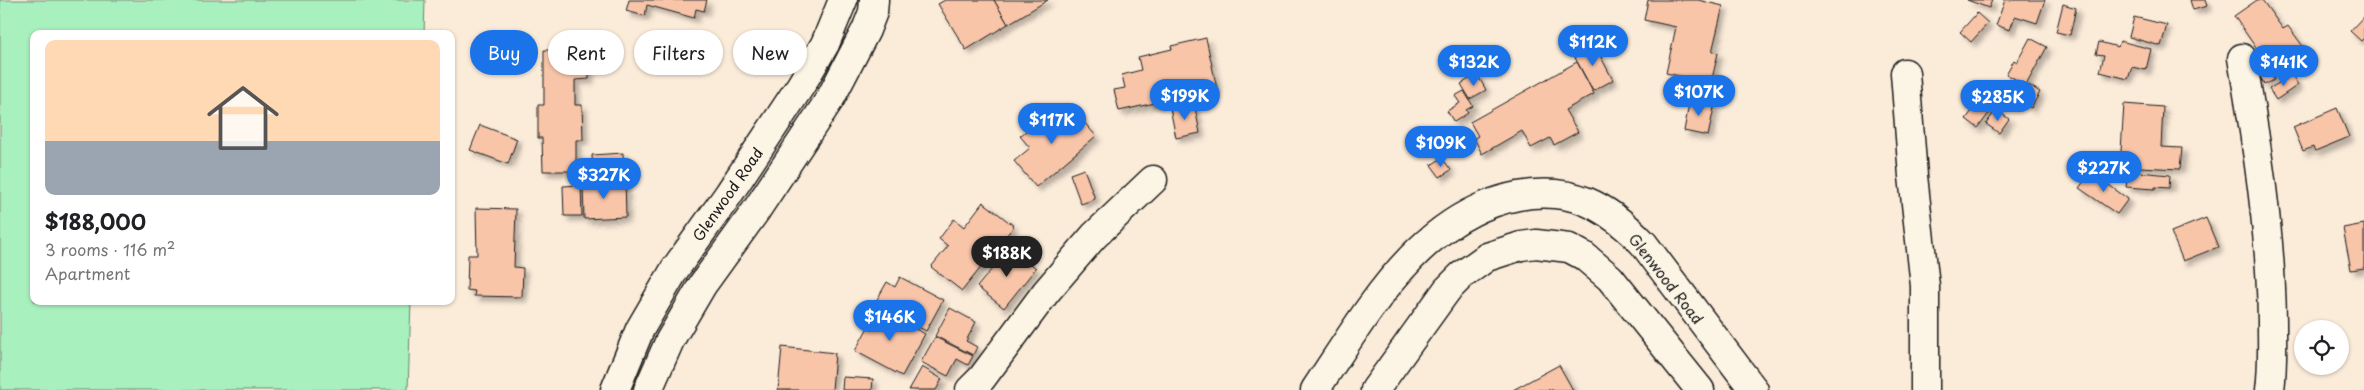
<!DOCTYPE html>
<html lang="en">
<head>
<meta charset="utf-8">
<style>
	body { margin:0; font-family:"Playpen Sans",sans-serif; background:#f2f2f2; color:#202124; height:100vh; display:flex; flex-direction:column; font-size:19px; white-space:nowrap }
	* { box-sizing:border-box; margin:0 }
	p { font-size:16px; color:#757577 }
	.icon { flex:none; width:28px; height:28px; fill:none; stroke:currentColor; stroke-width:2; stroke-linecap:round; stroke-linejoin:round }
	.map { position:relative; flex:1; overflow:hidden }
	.panel { position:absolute; left:30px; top:30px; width:425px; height:275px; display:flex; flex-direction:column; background:#fff; border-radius:10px; box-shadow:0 1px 4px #0004 }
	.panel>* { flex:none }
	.top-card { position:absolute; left:470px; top:30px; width:475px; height:45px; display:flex; gap:10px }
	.controls { position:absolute; left:2294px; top:320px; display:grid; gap:10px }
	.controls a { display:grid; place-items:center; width:55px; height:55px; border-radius:50%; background:#fff; box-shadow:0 1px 4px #0004; font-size:25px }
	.price { position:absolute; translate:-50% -42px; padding:0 11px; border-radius:18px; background:#1a73e8; color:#fff; font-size:16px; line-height:32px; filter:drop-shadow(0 1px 2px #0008) }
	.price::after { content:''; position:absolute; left:50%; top:30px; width:15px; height:11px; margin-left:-8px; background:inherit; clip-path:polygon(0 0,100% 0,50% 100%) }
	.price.on { background:#222; color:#fff }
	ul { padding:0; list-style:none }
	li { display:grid; align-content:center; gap:10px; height:265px; padding:0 15px }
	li+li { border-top:1px solid #e0e0e0 }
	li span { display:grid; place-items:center; height:155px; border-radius:10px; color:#555 }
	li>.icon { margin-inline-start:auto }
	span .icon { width:90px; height:90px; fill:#fffc; stroke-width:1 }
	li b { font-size:21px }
	.tag { padding:0 18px; border-radius:22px; background:#fff; box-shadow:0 1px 4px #0004; font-size:18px; line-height:45px }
	.tag.on { background:#1a73e8; color:#fff }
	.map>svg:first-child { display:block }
	.green { fill:#a8f0be; stroke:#62866d }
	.building { fill:#f8c5a9; stroke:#1c1c1c; filter:url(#shadow) }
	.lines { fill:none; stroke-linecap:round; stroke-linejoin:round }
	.minor-casing { stroke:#1c1c1c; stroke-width:31 }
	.minor { stroke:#fcf5e5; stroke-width:28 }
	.labels { text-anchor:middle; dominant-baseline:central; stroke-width:4; stroke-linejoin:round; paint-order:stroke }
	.street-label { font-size:15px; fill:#1c1c1c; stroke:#fcf5e5 }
</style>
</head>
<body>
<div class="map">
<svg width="2364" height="390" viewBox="0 0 2364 390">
	<defs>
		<filter id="shadow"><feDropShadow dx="4.5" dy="4.5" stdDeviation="2.5" flood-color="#0004"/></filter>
	</defs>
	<rect width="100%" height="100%" fill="#fbebd9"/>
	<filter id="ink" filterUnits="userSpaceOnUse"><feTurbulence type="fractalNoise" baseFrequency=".02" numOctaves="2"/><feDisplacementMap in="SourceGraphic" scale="10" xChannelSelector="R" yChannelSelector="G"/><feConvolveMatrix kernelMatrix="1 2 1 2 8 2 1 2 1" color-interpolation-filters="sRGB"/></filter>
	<g filter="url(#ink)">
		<polygon class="green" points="0,0 425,0 424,34 34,34 34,301 411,301 408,390 0,390"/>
		<g class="building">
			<polygon points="629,0 707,0 704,11 696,9 694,18 647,5 645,16 626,11"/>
			<polygon points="945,0 994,0 1008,24 966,50 938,4"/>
			<polygon points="994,0 1048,0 1008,24"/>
			<polygon points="1648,0 1698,0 1723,6 1712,52 1718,53 1711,83 1666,73 1676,27 1644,20"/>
			<polygon points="1967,0 1992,0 1989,8"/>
			<polygon points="2005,0 2045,0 2037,23 2015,16 2010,30 1996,25"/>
			<polygon points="2190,0 2205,0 2207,6 2193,10"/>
			<polygon points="2257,0 2262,0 2283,29 2288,26 2305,49 2272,71 2234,16"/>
			<polygon points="2063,4 2076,8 2070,35 2056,32"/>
			<polygon points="1977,13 1988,23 1971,42 1960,32"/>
			<polygon points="2364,16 2364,38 2361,41 2350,31"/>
			<polygon points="2134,17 2167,25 2161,46 2129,37"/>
			<polygon points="1206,38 1217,89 1119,111 1114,90 1125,88 1122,75 1141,70 1138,57 1172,49 1171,46"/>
			<polygon points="2030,38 2047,47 2026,85 2006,74 2014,60 2017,62"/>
			<polygon points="2120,41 2151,49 2146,70 2132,67 2128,79 2100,72 2104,55 2096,54 2099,42 2118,47"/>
			<polygon points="1593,42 1613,80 1593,91 1573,54"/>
			<polygon points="544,50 589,50 589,79 575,80 575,105 582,105 583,140 576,140 576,171 543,171 542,138 538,138 538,105 544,105"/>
			<polygon points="2264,60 2274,80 2264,85 2255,65"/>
			<polygon points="1577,62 1594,94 1565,110 1578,132 1554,145 1550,138 1531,148 1522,131 1482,154 1474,138 1478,136 1470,122"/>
			<polygon points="1477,74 1486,90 1470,99 1461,84"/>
			<polygon points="2292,75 2298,85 2276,100 2269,89"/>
			<polygon points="2029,85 2040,92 2031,108 2019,101"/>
			<polygon points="1464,91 1473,106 1466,110 1468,113 1454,122 1447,111 1460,103 1455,96"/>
			<polygon points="1983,96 1995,105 1978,128 1966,119"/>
			<polygon points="1690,98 1715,103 1708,136 1684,131"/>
			<polygon points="1194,103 1200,133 1176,138 1170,108"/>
			<polygon points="2124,104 2163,107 2161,147 2182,148 2180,169 2120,166"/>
			<polygon points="2337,108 2349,137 2315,151 2313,147 2303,151 2293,127"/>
			<polygon points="1996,110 2009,119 1999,133 1986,124"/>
			<polygon points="1074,111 1096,136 1036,187 1014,161 1030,148 1020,136 1049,112 1058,124"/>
			<polygon points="480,125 517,139 508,164 470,150"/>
			<polygon points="623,153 624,175 593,176 592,155"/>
			<polygon points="1442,158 1451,170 1440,177 1431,165"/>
			<polygon points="1084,169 1095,199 1081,204 1070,174"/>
			<polygon points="2128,171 2170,175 2169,188 2155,187 2155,189 2126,187"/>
			<polygon points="2091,172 2128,199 2117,214 2079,188"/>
			<polygon points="625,180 626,217 584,219 583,182"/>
			<polygon points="581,185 582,216 564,216 563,186"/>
			<polygon points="983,202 1014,226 962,291 931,267 948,246 939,239 954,219 964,227"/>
			<polygon points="476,208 516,209 514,267 523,268 522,297 474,296 475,291 467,290 468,255 477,255"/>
			<polygon points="2206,218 2218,247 2183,261 2171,232"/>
			<polygon points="2364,224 2364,268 2351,270 2343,228"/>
			<polygon points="1010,247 1036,268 1004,308 977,287"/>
			<polygon points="900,277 943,300 926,331 875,303 887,282 895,287"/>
			<polygon points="950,308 976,322 966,341 977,347 973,355 935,336"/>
			<polygon points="878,309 925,334 902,376 855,351"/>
			<polygon points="935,337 973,356 968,365 957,359 948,376 921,362"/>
			<polygon points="782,347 835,353 832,390 778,390"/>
			<polygon points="1559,365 1573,390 1513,390"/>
			<polygon points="922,367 942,379 936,390 909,390"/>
			<polygon points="843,377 873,379 872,390 842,390"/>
		</g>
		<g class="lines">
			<g class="minor-casing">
				<g id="minor">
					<path d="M 2242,58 C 2257,146 2271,233 2272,322 C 2272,345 2273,367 2270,390"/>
					<polyline points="1905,73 1913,176 1925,286 1925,390"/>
					<polyline points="615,390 640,329 675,269 728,195 801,85 825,44 843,0"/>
					<polyline points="648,390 670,340 703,284 755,212 830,99 866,30 873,12 874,0"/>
					<polyline points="970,390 982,378 1046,292 1094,236 1153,180"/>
					<path d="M 1315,390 C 1367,313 1419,215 1518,196 C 1572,186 1607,206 1643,243 L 1754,390"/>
					<polyline points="1375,390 1447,290 1462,275 1487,257 1521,246 1536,244 1569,248 1584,256 1610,278 1700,390"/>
				</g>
			</g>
			<use href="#minor" class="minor"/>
		</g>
	</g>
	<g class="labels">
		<g class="street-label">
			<text transform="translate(727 194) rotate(-55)">Glenwood Road</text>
			<text transform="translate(1667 278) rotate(52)">Glenwood Road</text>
		</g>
	</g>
</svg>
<div class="controls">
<a><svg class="icon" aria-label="locate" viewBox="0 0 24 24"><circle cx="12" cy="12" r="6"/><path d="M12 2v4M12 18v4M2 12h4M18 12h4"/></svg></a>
</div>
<b class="price" style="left:1593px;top:67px">$112K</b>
<b class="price" style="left:1474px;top:87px">$132K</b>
<b class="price" style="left:2284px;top:87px">$141K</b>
<b class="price" style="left:1699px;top:117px">$107K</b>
<b class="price" style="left:1185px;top:121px">$199K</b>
<b class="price" style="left:1998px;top:122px">$285K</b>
<b class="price" style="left:1052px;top:145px">$117K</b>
<b class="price" style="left:1441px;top:168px">$109K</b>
<b class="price" style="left:2104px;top:193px">$227K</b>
<b class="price" style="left:604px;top:200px">$327K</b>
<b class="price on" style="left:1007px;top:278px">$188K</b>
<b class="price" style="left:890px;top:342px">$146K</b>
<div class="top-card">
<a class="tag on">Buy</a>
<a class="tag">Rent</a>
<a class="tag">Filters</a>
<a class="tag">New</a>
</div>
<section class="panel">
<ul>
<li><span style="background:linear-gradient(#ffd9b3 65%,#9aa5b1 0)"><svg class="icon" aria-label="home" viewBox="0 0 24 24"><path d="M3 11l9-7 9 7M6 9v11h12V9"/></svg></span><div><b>$188,000</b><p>3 rooms · 116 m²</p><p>Apartment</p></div></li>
</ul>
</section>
</div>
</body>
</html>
